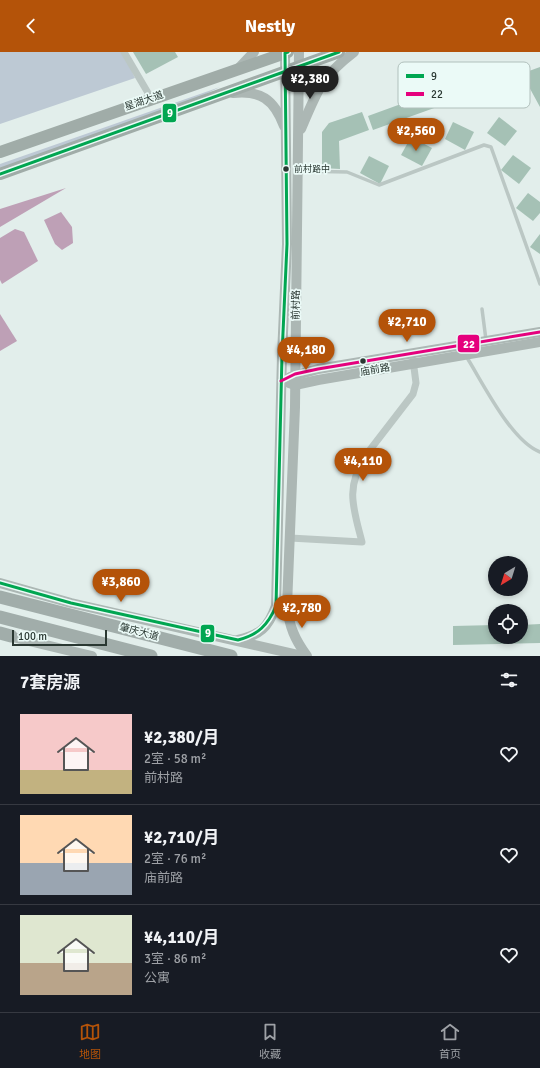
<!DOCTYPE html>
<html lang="zh">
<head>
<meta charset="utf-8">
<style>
	body { margin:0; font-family:Signika,"Noto Sans SC",sans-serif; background:#242831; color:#f1f3f6; height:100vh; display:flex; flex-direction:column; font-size:15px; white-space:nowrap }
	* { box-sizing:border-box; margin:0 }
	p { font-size:13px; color:#9ea1a6 }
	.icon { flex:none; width:22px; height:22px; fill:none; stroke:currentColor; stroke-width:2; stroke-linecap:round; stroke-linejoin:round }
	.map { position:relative; height:604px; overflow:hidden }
	.drawer { display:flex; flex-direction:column; background:#171b24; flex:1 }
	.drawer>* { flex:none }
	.needle { width:26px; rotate:218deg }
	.fabs { position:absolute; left:488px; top:504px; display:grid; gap:8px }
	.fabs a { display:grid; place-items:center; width:40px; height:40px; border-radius:50%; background:#171b24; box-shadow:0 2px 6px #0003; font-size:20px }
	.scale { position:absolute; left:12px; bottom:10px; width:95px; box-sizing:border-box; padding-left:4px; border:2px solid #2a3832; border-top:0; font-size:11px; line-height:14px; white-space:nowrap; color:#2a3832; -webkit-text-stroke:3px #ebfaf7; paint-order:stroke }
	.price { position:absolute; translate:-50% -34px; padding:0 9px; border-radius:14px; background:#b45309; color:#fff; font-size:13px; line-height:26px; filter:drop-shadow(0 1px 2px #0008) }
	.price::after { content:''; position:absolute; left:50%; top:24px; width:12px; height:9px; margin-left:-6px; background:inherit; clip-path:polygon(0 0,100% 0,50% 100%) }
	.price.active { background:#222; color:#fff }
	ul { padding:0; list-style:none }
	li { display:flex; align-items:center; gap:12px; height:100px; padding:0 20px }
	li+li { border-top:1px solid #363941 }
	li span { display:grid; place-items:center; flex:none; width:112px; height:80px; border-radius:0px; color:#555 }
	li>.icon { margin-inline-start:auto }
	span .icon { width:48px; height:48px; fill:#fffc; stroke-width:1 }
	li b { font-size:17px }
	h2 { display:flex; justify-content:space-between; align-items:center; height:48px; padding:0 20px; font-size:17px }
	header { display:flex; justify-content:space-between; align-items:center; height:52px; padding:0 20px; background:#b45309; color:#fff; font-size:18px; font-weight:700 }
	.tab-bar { display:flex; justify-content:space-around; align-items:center; height:56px; border-top:1px solid #363941; background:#171b24; font-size:11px; color:#9ea1a6 }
	.tab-bar a { display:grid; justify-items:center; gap:2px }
	.tab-bar .active { color:#b45309 }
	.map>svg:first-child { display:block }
	.green { fill:#bdc9d4 }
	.water { fill:#bea0b6 }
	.building { fill:#a5c1b5 }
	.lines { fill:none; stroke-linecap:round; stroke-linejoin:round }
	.lane { stroke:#bbc7c4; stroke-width:3.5 }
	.street { stroke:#bbc7c4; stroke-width:7 }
	.secondary { stroke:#acb7b4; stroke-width:10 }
	.primary { stroke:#a0aca8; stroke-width:12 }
	.highway { stroke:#a1adaa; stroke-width:13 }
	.bus-1-casing { stroke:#ebfaf7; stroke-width:6 }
	.bus-2-casing { stroke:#ebfaf7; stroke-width:6 }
	.bus-1 { stroke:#00a651; stroke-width:3 }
	.bus-2 { stroke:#e5007d; stroke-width:3 }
	.bus-dot { fill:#2a3832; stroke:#ebfaf7; stroke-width:1.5 }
	.labels { text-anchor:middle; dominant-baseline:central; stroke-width:3.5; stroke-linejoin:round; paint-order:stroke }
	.bus-label { font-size:9px; fill:#2a3832; stroke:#ebfaf7; text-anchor:start }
	.street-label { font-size:10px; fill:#2a3832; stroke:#ebfaf7 }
	.key { fill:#ebfaf7; stroke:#b1c0bc; stroke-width:1 }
	.key-label { font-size:11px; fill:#2a3832 }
	.line-badge { stroke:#ebfaf7; stroke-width:1.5 }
	.badge-label { font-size:11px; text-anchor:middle; font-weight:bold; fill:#fff }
</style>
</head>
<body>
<header><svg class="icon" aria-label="back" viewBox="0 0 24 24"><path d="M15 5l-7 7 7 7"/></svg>Nestly<svg class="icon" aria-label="person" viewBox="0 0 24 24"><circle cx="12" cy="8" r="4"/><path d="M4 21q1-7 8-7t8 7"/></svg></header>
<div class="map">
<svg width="540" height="604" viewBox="0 0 540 604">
	<rect width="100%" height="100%" fill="#e2eeeb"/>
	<g class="green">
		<polygon points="0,0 123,0 135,26 0,72"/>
		<polygon points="220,35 171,59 0,121 0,112"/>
	</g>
	<g class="water">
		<polygon points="66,136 0,175 0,157"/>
		<polygon points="61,160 72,175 73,191 62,198 55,192 44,168"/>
		<polygon points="15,177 24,180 38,209 2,232 0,228 0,186"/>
		<polygon points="0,262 17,289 0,299"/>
	</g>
	<g class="building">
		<polygon points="133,0 175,0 178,5 146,22"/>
		<polygon points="516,10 529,19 540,15 540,55 528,33 518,26 373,78 368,64"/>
		<polygon points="362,60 369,78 339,89 340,117 322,116 322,80 329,71"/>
		<polygon points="499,65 517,79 505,94 487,81"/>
		<polygon points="453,70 474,80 465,98 445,87"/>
		<polygon points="411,85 432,96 422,114 401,103"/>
		<polygon points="513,103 531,116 519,132 501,118"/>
		<polygon points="369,104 389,114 380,132 360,121"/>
		<polygon points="528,141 540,150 540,161 533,169 516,156"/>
		<polygon points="540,182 540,202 530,195"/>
		<polygon points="540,572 540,591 453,593 453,574 495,573 495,585 521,585 521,573"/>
	</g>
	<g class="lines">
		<g class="lane">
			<polyline points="299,119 347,120 379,133 484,93 491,95 540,232"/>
			<polyline points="482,257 486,288"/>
			<path d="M 466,304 C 483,331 511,389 540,400"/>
		</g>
		<g class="street">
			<polyline points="124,0 151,46"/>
			<path d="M 290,486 L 362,490 C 353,455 345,436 366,403 L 413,342 L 416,331 L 413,308"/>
		</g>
		<g class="secondary">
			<path d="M 299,0 L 295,355 L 287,554 C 289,574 295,588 307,604"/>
			<polyline points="239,16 254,0"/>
			<path d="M 233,41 C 260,38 274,47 284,74"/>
			<path d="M 301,77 C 317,40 320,26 354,0"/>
			<polyline points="290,325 318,317 540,280"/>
			<polyline points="289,331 295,333 318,328 540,290"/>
			<polyline points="0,531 71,551 303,604"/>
			<polyline points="4,583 92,604"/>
			<path d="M 238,588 C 260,583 268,576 276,554 L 282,303 L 287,192 L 285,0"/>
		</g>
		<g class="primary">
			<polyline points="0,100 288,0"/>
			<polyline points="0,122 339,0"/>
		</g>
		<g class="highway">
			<polyline points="0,545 231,604"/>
			<polyline points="0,565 151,604"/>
			<polyline points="0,581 11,584"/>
		</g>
		<g class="bus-1-casing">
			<g id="bus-1">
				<polyline points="0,122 339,0"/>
				<path d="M 0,531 L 71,551 L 238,588 C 258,583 268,573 276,554 L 282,303 L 287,192 L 285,1 L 288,0"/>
			</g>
		</g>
		<g class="bus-2-casing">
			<polyline id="bus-2" points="281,329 295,322 318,317 540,280"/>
		</g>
		<use href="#bus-1" class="bus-1"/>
		<use href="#bus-2" class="bus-2"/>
	</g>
	<g class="bus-dot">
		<circle cx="286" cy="117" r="3.5"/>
		<circle cx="363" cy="309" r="3.5"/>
	</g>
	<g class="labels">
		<g class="bus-label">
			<text x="294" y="117">前村路中</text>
		</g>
		<g class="street-label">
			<text transform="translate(144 49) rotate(-19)">星湖大道</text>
			<text transform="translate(296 253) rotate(-89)">前村路</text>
			<text transform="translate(375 318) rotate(-10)">庙前路</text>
			<text transform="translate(139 580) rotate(15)">肇庆大道</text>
		</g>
	</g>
	<rect x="398" y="10" width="132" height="46" rx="6" class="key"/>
	<rect x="406" y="22" width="18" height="4" fill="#00a651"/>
	<rect x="406" y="40" width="18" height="4" fill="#e5007d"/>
	<g class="key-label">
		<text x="431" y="28">9</text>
		<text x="431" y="46">22</text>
	</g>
	<g class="line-badge">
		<rect x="162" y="51" width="15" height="20" rx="4" fill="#00a651"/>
		<rect x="457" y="282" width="23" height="19" rx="4" fill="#e5007d"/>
		<rect x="200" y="572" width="15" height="19" rx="4" fill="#00a651"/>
	</g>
	<g class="badge-label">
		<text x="170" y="65">9</text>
		<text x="469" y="296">22</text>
		<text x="208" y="585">9</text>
	</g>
</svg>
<div class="fabs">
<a><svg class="needle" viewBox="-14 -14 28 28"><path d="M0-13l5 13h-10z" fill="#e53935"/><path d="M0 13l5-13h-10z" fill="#9ea1a6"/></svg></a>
<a><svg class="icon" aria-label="locate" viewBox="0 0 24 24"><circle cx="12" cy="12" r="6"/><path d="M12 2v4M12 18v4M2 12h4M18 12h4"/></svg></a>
</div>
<div class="scale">100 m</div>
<b class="price active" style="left:310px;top:48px">¥2,380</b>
<b class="price" style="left:416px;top:100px">¥2,560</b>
<b class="price" style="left:407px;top:291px">¥2,710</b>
<b class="price" style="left:306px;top:319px">¥4,180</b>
<b class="price" style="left:363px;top:430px">¥4,110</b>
<b class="price" style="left:121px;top:551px">¥3,860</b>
<b class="price" style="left:302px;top:577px">¥2,780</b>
</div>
<section class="drawer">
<h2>7套房源<svg class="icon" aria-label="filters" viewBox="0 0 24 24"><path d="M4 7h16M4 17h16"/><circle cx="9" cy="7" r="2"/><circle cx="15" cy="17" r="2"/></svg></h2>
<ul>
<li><span style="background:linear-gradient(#f6c9c9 70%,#c2b280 0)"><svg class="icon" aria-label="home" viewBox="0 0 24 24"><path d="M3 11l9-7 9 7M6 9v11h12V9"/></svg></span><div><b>¥2,380/月</b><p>2室 · 58 m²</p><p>前村路</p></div><svg class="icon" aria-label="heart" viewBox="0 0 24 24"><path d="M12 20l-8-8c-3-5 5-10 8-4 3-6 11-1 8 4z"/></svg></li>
<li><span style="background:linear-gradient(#ffd9b3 60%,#9aa5b1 0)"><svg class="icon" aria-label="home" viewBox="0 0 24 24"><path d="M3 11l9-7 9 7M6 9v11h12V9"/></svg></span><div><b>¥2,710/月</b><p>2室 · 76 m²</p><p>庙前路</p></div><svg class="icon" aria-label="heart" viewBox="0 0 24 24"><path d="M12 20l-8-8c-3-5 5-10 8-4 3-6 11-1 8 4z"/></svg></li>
<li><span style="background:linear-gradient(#dfe7d0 60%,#b9a48a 0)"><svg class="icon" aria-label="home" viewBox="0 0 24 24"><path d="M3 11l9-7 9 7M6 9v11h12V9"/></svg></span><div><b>¥4,110/月</b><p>3室 · 86 m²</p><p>公寓</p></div><svg class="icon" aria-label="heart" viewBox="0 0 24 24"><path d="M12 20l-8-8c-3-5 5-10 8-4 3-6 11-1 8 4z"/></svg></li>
</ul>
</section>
<nav class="tab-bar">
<a class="active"><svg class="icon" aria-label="map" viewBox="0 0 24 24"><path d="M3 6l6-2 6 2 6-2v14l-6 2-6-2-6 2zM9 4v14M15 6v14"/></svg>地图</a>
<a><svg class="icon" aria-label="saved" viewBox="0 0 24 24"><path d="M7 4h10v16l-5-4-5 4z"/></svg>收藏</a>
<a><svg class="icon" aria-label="home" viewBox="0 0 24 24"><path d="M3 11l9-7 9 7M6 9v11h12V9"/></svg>首页</a>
</nav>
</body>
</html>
